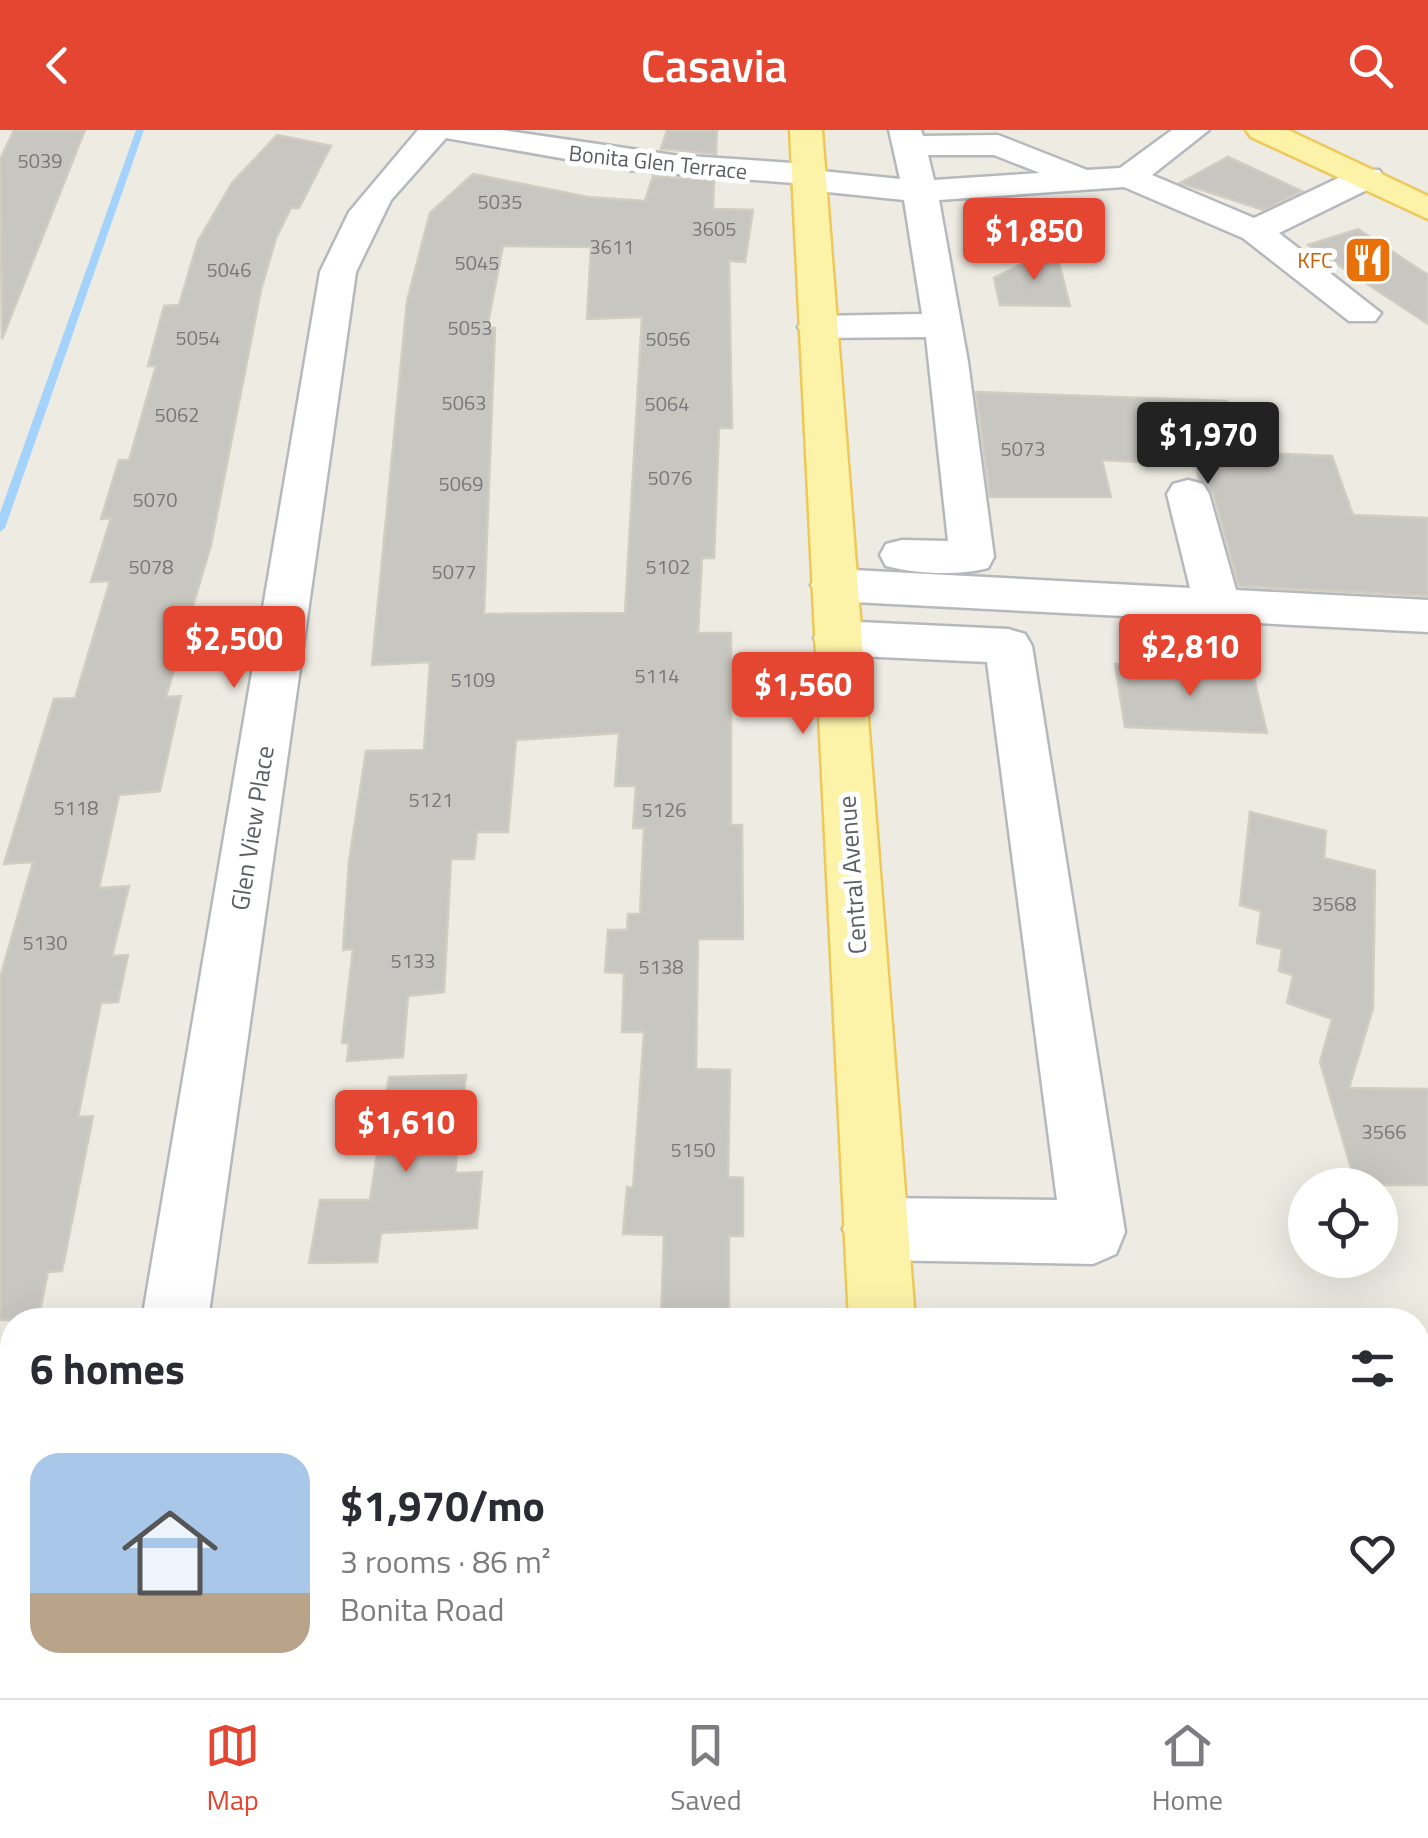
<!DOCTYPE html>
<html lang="en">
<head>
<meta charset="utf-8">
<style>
	body { margin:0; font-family:"Titillium Web",sans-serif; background:#f2f2f3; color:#2b2b33; height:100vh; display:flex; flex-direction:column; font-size:38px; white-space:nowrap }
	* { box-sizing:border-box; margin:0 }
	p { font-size:32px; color:#7c7c81 }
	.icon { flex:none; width:55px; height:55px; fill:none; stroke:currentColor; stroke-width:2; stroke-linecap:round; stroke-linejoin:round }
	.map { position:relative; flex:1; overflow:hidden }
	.panel { position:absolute; left:0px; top:1178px; width:1430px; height:392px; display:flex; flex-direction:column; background:#fff; border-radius:40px 40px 0 0; box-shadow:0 10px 40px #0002 }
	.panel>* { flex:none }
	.tools { position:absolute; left:1288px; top:1038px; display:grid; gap:20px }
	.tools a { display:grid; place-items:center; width:110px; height:110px; border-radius:50%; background:#fff; box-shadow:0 10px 40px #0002; font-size:50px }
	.price { position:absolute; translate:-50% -85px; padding:0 22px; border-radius:10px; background:#e44631; color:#fff; font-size:32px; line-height:65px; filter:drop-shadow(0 2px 5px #0008) }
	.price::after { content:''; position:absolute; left:50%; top:60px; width:30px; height:22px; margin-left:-15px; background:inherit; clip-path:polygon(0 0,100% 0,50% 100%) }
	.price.on { background:#222; color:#fff }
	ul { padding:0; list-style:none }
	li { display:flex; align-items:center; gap:30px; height:250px; padding:0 30px }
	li+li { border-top:2px solid #e1e1e2 }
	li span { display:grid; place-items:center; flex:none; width:280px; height:200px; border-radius:30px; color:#555 }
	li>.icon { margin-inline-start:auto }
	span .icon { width:120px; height:120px; fill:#fffc; stroke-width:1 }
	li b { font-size:42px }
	h2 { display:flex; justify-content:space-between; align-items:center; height:120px; padding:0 30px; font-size:42px }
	header { display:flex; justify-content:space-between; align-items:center; height:130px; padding:0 30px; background:#e44631; color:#fff; font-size:45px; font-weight:600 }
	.tabs { display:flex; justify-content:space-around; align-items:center; height:140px; border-top:2px solid #e1e1e2; background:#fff; font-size:28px; color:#7c7c81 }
	.tabs a { display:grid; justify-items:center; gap:5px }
	.tabs .on { color:#e44631 }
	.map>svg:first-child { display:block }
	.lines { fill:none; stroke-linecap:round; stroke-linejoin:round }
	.stream { fill:#a3d2fc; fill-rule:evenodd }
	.building { fill:#c8c6c0; stroke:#d1cdc1; stroke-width:2.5; fill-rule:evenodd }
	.minor-casing { stroke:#b5b8bc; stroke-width:5 }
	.major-casing { stroke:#edc95b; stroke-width:5 }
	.minor { fill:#fff; fill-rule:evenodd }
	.major { fill:#fcf2a8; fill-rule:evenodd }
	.labels { text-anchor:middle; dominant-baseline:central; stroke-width:10; stroke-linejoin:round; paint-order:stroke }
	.number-label { font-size:20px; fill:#76787a }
	.far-street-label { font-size:22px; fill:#5b5e63; stroke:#fff }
	.far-food-label { font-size:22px; fill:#c56008; stroke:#fff; text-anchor:end }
	.street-label { font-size:25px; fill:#5b5e63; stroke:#fff }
</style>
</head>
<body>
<header><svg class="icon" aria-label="back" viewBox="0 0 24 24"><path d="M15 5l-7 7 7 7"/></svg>Casavia<svg class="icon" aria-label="search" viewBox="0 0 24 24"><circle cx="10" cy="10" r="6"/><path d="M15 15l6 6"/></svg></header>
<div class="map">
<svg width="1428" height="1568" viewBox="0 0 1428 1568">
	<rect width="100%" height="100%" fill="#edebe2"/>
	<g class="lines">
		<polygon class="stream" points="136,0 144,0 5,398 0,402 0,383"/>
	</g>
	<g class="building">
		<polygon points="14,0 85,0 2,209 0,30"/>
		<polygon points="667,0 717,0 716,24 661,19"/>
		<polygon points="277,5 331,16 299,78 291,78 276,108 261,160 211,415 166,567 181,566 160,661 119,665 99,758 129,756 112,826 128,825 118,872 101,873 78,987 93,986 62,1141 48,1142 38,1190 0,1190 0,848 33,732 4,734 54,569 75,568 110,451 91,452 111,388 101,389 119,330 129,330 156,236 148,236 164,176 179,175 198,111 232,53"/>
		<polygon points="1228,27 1302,61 1263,80 1180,53"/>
		<path d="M 473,44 L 588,67 L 645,71 L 653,46 L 714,50 L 713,79 L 753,80 L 745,132 L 729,131 L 732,298 L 719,298 L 714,428 L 702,428 L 698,503 L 731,503 L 731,695 L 742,695 L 743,809 L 698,809 L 696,939 L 730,940 L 728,1047 L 743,1048 L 743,1106 L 729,1106 L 729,1190 L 661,1190 L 664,1105 L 623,1104 L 627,1057 L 633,1058 L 644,902 L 622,902 L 624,843 L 605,842 L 608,800 L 627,800 L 628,784 L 640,784 L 644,698 L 633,698 L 636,656 L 615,656 L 619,603 L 516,610 L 508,702 L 477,702 L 474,729 L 451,729 L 444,862 L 408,866 L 403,927 L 347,931 L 349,913 L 342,913 L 353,819 L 343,820 L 349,731 L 366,621 L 424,620 L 430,532 L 372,535 L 407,171 L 430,83 ZM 503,116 L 591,117 L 587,189 L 642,187 L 625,483 L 484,484 L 495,198 L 487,198 Z"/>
		<polygon points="1358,99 1428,145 1428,194 1308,115"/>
		<polygon points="1055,117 1070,176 1000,175 994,148"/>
		<polygon points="976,262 1227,271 1242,322 1332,326 1353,385 1428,388 1428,466 1239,456 1213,363 1199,349 1196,335 1102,330 1111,367 990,367"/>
		<polygon points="1115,534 1252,540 1267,603 1125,597"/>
		<polygon points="1250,682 1326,701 1324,728 1375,741 1373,878 1349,958 1428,959 1428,1055 1356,1055 1320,932 1332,889 1287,873 1293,845 1279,841 1282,819 1257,813 1261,781 1240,775"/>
		<polygon points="466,945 455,1043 482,1042 477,1098 381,1103 377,1132 309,1133 320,1070 370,1070 389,947"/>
	</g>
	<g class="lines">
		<g class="minor-casing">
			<g id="minor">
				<path d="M 418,0 L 502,0 L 673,25 L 807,34 L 822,41 L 900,49 L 889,0 L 921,0 L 923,6 L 998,5 L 1087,40 L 1120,38 L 1172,0 L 1209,0 L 1152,45 L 1254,88 L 1355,40 L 1379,40 L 1384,47 L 1379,54 L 1279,103 L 1381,183 L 1375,191 L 1349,191 L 1243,108 L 1124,57 L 939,70 L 968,232 L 994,427 L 988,438 C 958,446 916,444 886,436 L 880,425 L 886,414 L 902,410 L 948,411 L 926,207 L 817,208 L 804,205 L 798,197 L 804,189 L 817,186 L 922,184 L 904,70 L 808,60 L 794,53 L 629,40 L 446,8 L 391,70 L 356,142 L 208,1190 L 142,1190 L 320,142 L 349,82 ZM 928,25 L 994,25 L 1040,43 L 934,50 Z"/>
				<polygon points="1188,350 1203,354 1209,364 1236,460 1428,470 1428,502 834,471 818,466 811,455 818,444 834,439 1190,458 1167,364 1173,354"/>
				<polygon points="837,491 1008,499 1025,504 1032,516 1125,1102 1116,1124 1093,1134 875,1130 852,1121 843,1099 852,1077 875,1068 1057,1070 987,532 837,525 820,520 814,508 820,496"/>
				<polygon points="72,1558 150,1558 147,1568 69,1568"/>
			</g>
		</g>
		<g class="major-casing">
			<g id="major">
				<polygon points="790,0 822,0 915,1190 849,1190"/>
				<polygon points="1246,0 1288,0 1428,66 1428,89 1251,7"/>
				<rect x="865" y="1558" width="78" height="10"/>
			</g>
		</g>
		<use href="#minor" class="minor"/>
		<use href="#major" class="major"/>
	</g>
	<defs>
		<g id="restaurant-square" transform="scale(2.5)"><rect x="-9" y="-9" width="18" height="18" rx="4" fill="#e8710a" stroke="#fff"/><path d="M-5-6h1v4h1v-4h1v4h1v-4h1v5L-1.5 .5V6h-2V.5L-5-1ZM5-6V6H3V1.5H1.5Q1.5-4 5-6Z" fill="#fff"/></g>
	</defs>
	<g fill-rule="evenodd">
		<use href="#restaurant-square" x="1368" y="130"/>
	</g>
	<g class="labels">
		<g class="number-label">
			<text x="40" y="30">5039</text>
			<text x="500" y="71">5035</text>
			<text x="714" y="98">3605</text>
			<text x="612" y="116">3611</text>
			<text x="477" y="132">5045</text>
			<text x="229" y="139">5046</text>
			<text x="470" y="197">5053</text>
			<text x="198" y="207">5054</text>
			<text x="668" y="208">5056</text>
			<text x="464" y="272">5063</text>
			<text x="667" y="273">5064</text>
			<text x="177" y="284">5062</text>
			<text x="1023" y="318">5073</text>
			<text x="670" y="347">5076</text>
			<text x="461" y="353">5069</text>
			<text x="155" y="369">5070</text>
			<text x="151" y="436">5078</text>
			<text x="668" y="436">5102</text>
			<text x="454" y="441">5077</text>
			<text x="657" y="545">5114</text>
			<text x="473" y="549">5109</text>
			<text x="431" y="669">5121</text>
			<text x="76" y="677">5118</text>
			<text x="664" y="679">5126</text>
			<text x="1334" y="773">3568</text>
			<text x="45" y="812">5130</text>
			<text x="413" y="830">5133</text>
			<text x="661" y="836">5138</text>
			<text x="1384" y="1001">3566</text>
			<text x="693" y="1019">5150</text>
		</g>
		<g class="far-street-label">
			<text transform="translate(658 32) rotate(6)">Bonita Glen Terrace</text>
		</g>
		<g class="far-food-label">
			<text x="1333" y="130">KFC</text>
		</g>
		<g class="street-label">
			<text transform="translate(252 698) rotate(-81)">Glen View Place</text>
			<text transform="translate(852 745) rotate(-94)">Central Avenue</text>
		</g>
	</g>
</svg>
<div class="tools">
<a><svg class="icon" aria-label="locate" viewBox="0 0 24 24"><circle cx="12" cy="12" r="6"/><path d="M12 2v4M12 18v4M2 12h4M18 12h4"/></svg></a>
</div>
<b class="price" style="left:1034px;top:153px">$1,850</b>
<b class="price on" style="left:1208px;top:357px">$1,970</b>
<b class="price" style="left:234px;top:561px">$2,500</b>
<b class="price" style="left:1190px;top:569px">$2,810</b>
<b class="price" style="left:803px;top:607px">$1,560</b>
<b class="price" style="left:406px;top:1045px">$1,610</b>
<section class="panel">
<h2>6 homes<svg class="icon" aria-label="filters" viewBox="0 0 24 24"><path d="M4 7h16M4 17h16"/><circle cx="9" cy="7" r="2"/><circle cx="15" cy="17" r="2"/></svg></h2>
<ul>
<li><span style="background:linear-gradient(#a9c7e8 70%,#b9a48a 0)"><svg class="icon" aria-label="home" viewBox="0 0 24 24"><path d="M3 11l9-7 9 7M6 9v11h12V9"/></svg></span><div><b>$1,970/mo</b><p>3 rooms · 86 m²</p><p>Bonita Road</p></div><svg class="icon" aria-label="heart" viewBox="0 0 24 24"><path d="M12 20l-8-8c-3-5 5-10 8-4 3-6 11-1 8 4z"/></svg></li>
</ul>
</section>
</div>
<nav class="tabs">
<a class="on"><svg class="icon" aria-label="map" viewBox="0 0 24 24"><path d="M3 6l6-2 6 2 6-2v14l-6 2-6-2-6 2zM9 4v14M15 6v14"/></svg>Map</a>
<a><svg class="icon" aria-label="saved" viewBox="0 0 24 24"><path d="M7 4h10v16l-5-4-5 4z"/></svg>Saved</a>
<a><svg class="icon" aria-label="home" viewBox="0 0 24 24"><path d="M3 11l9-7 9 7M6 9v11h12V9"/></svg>Home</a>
</nav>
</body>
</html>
